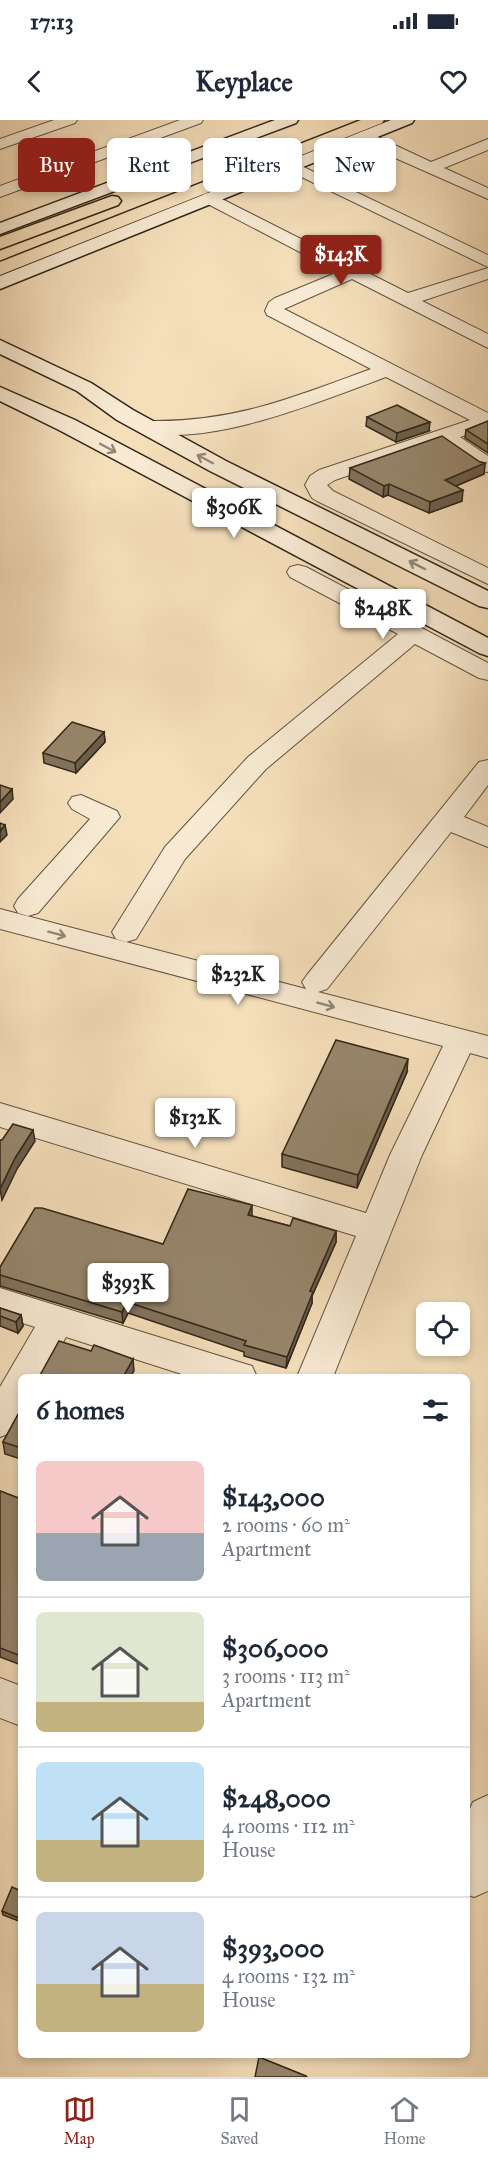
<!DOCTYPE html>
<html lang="en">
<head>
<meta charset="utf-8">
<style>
	body { margin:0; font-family:"IM FELL Great Primer",serif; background:#f2f2f3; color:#1f2937; height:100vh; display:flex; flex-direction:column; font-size:22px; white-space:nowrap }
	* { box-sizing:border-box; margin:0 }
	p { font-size:20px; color:#747a83 }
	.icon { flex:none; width:33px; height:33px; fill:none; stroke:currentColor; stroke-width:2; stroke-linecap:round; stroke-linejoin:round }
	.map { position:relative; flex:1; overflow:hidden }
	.sheet { position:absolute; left:18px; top:1254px; width:452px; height:684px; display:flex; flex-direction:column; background:#fff; border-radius:9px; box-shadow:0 3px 9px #0003 }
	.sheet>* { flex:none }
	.banner { position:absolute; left:18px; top:18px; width:453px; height:54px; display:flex; gap:12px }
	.tools { position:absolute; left:416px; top:1182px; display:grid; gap:12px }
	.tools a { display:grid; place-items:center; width:54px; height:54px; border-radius:9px; background:#fff; box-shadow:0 3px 9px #0003; font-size:30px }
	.price { position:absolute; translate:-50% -51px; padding:0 14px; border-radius:6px; background:#fff; color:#222; font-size:20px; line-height:39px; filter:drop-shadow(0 2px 3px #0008) }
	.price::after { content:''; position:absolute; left:50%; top:36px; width:18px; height:14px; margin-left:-9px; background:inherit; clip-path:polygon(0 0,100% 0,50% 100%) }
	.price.on { background:#8f2418; color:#fff }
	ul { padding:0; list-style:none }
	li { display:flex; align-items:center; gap:18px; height:150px; padding:0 18px }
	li+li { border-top:2px solid #e0e1e3 }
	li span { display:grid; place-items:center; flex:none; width:168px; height:120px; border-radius:9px; color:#555 }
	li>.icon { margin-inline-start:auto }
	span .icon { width:72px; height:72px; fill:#fffc; stroke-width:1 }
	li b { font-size:26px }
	h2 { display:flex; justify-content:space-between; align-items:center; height:72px; padding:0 18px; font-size:26px }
	.tag { padding:0 21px; border-radius:9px; background:#fff; box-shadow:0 3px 9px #0003; font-size:21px; line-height:54px }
	.tag.on { background:#8f2418; color:#fff }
	.status { display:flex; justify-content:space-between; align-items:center; height:42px; padding:0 30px; background:#fff; direction:ltr }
	.status svg { height:16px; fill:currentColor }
	header { display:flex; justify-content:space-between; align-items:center; height:78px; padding:0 18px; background:#fff; font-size:27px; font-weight:800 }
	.tabs { display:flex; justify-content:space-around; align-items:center; height:84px; border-top:2px solid #e0e1e3; background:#fff; font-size:16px; color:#747a83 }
	.tabs a { display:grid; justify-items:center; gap:3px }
	.tabs .on { color:#8f2418 }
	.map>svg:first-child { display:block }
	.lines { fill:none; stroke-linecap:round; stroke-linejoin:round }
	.street-casing { stroke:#625440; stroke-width:2 }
	.secondary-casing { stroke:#312617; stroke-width:3 }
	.highway-casing { stroke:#312617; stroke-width:3 }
	.street { fill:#f8ead3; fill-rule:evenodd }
	.secondary { fill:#f8ead3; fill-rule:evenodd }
	.highway { fill:#f5dfbb; fill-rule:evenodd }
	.wall { fill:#82735d; stroke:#312617; stroke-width:1.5 }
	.shaded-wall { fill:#6a5e4c; stroke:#312617; stroke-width:1.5 }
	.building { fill:#97866c; stroke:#312617; stroke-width:1.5 }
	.oneway { stroke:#948875 }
</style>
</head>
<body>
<div class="status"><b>17:13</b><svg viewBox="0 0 49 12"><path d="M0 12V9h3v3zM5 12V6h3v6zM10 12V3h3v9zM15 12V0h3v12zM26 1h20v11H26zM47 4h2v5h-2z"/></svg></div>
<header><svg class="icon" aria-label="back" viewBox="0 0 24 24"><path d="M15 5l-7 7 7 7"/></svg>Keyplace<svg class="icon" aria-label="heart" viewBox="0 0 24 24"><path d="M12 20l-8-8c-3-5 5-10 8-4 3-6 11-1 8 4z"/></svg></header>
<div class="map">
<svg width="488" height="1957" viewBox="0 0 488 1957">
	<rect width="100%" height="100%" fill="#f5dfbb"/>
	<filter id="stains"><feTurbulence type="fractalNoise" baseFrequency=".00333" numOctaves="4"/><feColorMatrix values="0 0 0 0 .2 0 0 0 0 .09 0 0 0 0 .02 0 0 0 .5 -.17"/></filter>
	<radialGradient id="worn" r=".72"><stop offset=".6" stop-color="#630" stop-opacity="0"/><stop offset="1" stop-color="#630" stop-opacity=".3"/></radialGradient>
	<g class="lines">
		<g class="street-casing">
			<g id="street">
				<polygon points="54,0 77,0 75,3 0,29 0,19"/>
				<polygon points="180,0 203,0 201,3 0,77 0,66"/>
				<polygon points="365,11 431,42 488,19 488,30 444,48 488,68 488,79 393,37 359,19 357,16 359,13"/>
				<polygon points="291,41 488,135 488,147 285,49 283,46 285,43"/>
				<path d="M 210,73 L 408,173 L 488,148 L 488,159 L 422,181 L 488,214 L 488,228 L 352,159 L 284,189 L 488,293 L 488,308 L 460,317 L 488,336 L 488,352 L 480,351 L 441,324 L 335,360 L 327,365 L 333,371 L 488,448 L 488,464 L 317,381 L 312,378 L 305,365 L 310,356 L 319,350 L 470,300 L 386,257 C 320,281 209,329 139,311 L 136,307 L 139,303 L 146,301 C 233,303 291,278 371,249 L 267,195 L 265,191 L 269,182 L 275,178 L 338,152 L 204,82 L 202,78 L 204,74 Z"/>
				<polygon points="298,445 306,447 488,543 488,560 479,558 415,524 266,649 185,739 136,819 126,822 116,819 112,812 165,727 248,637 398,514 290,457 287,452 290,447"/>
				<polygon points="488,640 488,665 464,697 488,707 488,727 451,712 327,869 318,872 488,916 488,938 470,933 422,1035 333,1257 297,1257 356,1116 0,1007 0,983 366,1093 390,1035 443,926 0,809 0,789 306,869 302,862 307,855 479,642"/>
				<polygon points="81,675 117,691 120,697 38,793 28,796 18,793 14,786 18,779 90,699 72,689 68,683 72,677"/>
				<polygon points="0,1168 239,1242 252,1246 257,1257 191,1257 66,1217 44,1257 21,1257 21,1298 13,1312 0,1317 0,1267 35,1207 0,1196"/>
				<polygon points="0,1558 21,1566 21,1606 0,1598"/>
				<polygon points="488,1675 488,1771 474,1777 466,1774 466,1697 473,1682"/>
			</g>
		</g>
		<g class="secondary-casing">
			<g id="secondary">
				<polygon points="275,0 298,0 296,3 0,114 0,103"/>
				<polygon points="391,0 414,0 412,3 0,169 0,156"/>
				<polygon points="0,220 91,263 133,290 226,341 488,471 488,488 479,486 210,351 117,300 77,271 0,234"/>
				<polygon points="0,267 75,300 488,518 488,536 479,533 59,310 0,281"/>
			</g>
		</g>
		<g class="highway-casing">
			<g id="highway">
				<polygon points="361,0 384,0 382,3 0,155 0,142"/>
				<polygon points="112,76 118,77 121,81 118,85 0,129 0,117"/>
			</g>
		</g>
		<use href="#street" class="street"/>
		<use href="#secondary" class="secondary"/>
		<use href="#highway" class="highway"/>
	</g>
	<g class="wall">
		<polygon points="367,297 429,311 396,322 366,306"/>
		<polygon points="488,301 488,333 465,318 466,310"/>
		<polygon points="480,342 485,343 484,354 456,366 462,381 429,393 388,375 383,377 349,359 350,348"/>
		<polygon points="104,612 105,622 76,653 44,643 43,633"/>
		<polygon points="407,952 357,1068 282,1047 282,1034"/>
		<polygon points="252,1096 290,1106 336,1111 336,1122 312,1176 312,1183 286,1248 244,1236 244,1232 128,1193 123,1203 0,1166 0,1147 163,1124"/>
		<polygon points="0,1188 21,1195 23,1206 18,1213 0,1206"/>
		<polygon points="21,1289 21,1339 5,1334 3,1322"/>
		<polygon points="0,1371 21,1379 21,1545 0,1537"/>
		<polygon points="21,1771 21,1802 3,1795 2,1791"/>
	</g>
	<g class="shaded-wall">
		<polygon points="430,302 429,311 396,322 397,313"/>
		<polygon points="485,343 484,354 444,371 445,360"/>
		<polygon points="389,364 388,375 383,377 384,366"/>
		<polygon points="463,370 462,381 429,393 430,382"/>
		<polygon points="104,612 105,622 76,653 75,643"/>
		<polygon points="12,669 13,679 0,693 0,682"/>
		<polygon points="5,705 7,715 0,722 0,711"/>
		<polygon points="408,939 407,952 357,1068 358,1055"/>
		<polygon points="33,1010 35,1021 17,1049 2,1080 0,1069 15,1038"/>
		<polygon points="252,1085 252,1096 248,1095"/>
		<polygon points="336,1111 336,1122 312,1176 312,1183 286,1248 287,1237 310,1171"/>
		<polygon points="127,1182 128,1193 123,1203 122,1192"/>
		<polygon points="21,1195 23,1206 18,1213 16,1202"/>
		<polygon points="133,1239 134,1251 130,1257 123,1257"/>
	</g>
	<g class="building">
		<polygon points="397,285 430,302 397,313 367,297"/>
		<polygon points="488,301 488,324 466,310"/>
		<polygon points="442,316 480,342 485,343 445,360 463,370 430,382 389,364 384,366 350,348"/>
		<polygon points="72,602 104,612 75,643 43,633"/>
		<polygon points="0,665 12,669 0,682"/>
		<polygon points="0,703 5,705 0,711"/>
		<polygon points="336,920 408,939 358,1055 282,1034"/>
		<polygon points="13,1004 33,1010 15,1038 0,1069 0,1020 2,1020"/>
		<polygon points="188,1069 252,1085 248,1095 290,1106 293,1098 336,1111 310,1171 313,1172 287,1237 244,1225 246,1221 127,1182 122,1192 0,1155 0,1147 35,1088 42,1088 163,1124"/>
		<polygon points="0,1188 21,1195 16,1202 0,1196"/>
		<polygon points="59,1221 91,1231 94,1225 133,1239 123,1257 39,1257"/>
		<polygon points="21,1289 21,1328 3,1322"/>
		<polygon points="0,1371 21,1379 21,1536 0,1528"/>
		<polygon points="12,1767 21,1771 21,1799 2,1791"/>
		<polygon points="259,1937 306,1956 307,1957 255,1957"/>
	</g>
	<defs><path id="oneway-shaft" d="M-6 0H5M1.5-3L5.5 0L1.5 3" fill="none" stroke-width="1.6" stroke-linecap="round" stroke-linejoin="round" transform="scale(1.5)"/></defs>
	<g class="oneway">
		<use href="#oneway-shaft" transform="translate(108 328) rotate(28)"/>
		<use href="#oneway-shaft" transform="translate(205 339) rotate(-152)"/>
		<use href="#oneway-shaft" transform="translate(417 445) rotate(-153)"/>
		<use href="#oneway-shaft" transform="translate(57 814) rotate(15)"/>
		<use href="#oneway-shaft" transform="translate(326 885) rotate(15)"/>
	</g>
	<rect width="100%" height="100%" filter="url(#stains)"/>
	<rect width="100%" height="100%" fill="url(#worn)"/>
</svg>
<div class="tools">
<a><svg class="icon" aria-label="locate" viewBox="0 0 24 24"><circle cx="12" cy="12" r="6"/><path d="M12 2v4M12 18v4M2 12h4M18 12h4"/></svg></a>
</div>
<b class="price on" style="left:341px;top:166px">$143K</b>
<b class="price" style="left:234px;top:419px">$306K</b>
<b class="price" style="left:383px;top:520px">$248K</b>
<b class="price" style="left:238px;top:886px">$232K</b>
<b class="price" style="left:195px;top:1029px">$132K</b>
<b class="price" style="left:128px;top:1194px">$393K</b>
<div class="banner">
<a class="tag on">Buy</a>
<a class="tag">Rent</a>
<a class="tag">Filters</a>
<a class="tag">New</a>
</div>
<section class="sheet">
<h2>6 homes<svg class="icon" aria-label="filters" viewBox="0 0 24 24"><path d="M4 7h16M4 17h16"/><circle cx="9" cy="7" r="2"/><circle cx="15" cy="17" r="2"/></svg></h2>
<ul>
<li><span style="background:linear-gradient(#f6c9c9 60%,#9aa5b1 0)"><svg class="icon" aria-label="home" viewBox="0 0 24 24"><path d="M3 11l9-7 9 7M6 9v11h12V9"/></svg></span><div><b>$143,000</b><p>2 rooms · 60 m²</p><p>Apartment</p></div></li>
<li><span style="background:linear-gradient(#dfe7d0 75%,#c2b280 0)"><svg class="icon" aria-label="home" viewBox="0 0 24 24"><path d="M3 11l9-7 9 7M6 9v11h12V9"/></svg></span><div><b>$306,000</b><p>3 rooms · 113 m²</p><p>Apartment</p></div></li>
<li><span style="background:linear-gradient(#bfe0f5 65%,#c2b280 0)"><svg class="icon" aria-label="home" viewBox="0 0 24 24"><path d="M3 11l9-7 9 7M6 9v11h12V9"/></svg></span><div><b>$248,000</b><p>4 rooms · 112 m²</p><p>House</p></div></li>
<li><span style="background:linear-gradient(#c9d6e8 60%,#c2b280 0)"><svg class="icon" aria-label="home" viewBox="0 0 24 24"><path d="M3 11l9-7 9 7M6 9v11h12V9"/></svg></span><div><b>$393,000</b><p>4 rooms · 132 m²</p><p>House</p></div></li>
</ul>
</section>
</div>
<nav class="tabs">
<a class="on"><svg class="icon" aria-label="map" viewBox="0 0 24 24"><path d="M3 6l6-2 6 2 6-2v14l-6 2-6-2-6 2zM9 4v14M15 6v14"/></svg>Map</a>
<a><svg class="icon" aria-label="saved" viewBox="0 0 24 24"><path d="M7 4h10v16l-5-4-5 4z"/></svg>Saved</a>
<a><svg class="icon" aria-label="home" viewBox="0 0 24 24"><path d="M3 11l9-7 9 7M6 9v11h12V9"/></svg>Home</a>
</nav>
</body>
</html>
